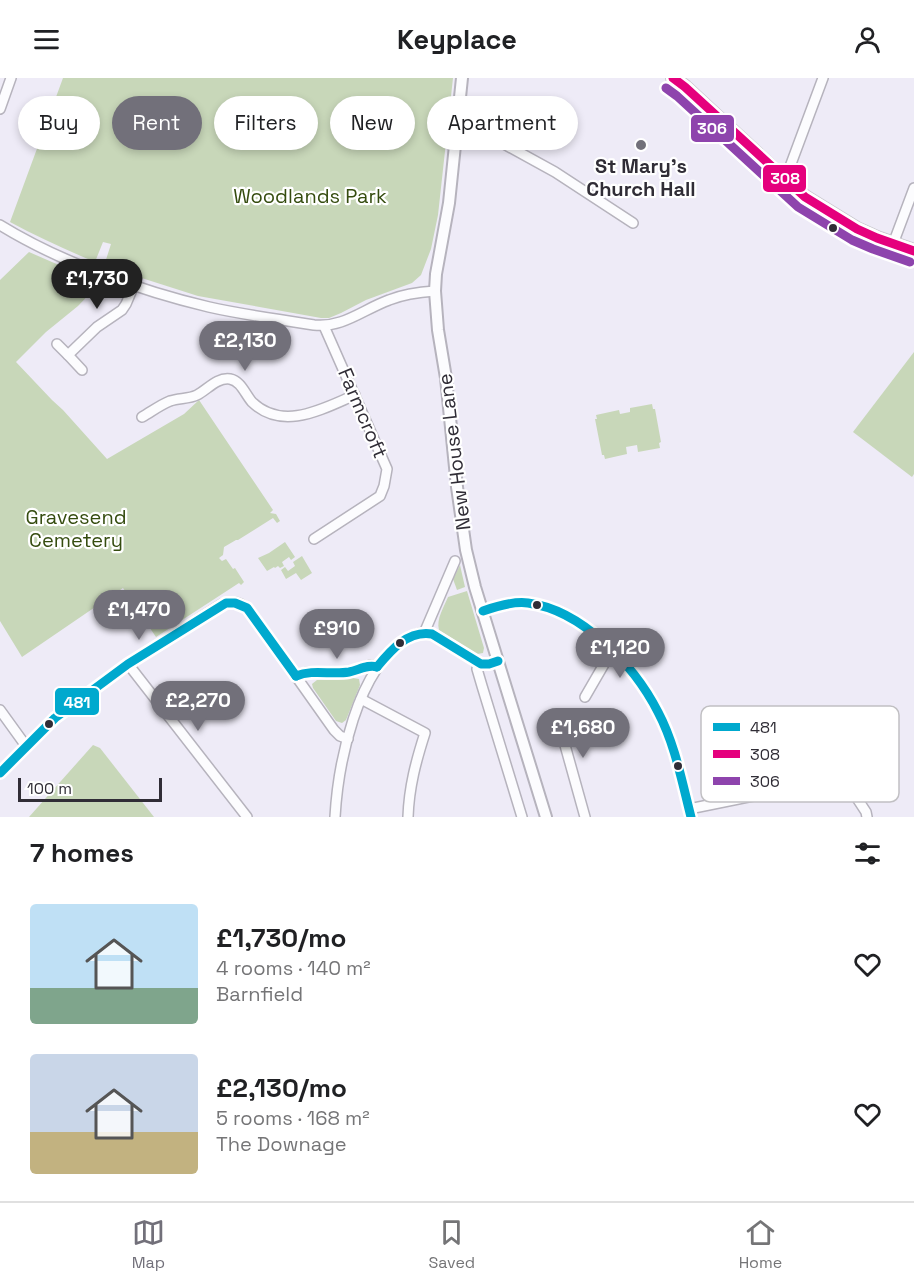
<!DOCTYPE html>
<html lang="en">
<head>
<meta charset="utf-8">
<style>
	body { margin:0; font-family:"Space Grotesk",sans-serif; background:#f2f2f2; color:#202124; height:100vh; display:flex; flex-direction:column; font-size:22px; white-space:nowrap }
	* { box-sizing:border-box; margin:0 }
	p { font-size:20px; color:#757577 }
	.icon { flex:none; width:33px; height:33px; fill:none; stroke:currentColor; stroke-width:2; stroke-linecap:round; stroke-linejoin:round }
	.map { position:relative; height:739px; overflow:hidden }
	.side { display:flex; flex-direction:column; background:#fff; flex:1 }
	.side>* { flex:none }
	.guide { position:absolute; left:18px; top:18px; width:600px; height:54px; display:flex; gap:12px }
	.scale { position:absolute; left:18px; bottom:15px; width:144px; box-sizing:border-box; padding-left:6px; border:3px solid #302d36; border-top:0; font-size:16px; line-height:21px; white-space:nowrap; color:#302d36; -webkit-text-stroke:4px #fff; paint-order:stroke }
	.price { position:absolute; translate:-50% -51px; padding:0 14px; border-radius:21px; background:#72707a; color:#fff; font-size:20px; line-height:39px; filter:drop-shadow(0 2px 3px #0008) }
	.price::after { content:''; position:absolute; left:50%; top:36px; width:18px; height:14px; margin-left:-9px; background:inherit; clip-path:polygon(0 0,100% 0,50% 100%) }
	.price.active { background:#222; color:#fff }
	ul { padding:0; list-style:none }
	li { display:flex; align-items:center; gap:18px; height:150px; padding:0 30px }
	li span { display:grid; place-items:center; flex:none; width:168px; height:120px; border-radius:6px; color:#555 }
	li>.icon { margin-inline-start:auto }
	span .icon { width:72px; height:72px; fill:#fffc; stroke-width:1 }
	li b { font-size:26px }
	h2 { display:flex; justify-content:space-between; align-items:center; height:72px; padding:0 30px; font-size:26px }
	.tag { padding:0 21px; border-radius:27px; background:#fff; box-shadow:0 3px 9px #0003; font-size:21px; line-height:54px }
	.tag.active { background:#72707a; color:#fff }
	header { display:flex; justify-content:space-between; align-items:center; height:78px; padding:0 30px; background:#fff; font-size:27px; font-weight:700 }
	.tabs { display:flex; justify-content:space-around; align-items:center; height:84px; border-top:2px solid #e0e0e0; background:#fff; font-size:16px; color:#757577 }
	.tabs a { display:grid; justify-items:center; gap:3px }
	.tabs .active { color:#72707a }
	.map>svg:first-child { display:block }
	.green { fill:#c8d7b9 }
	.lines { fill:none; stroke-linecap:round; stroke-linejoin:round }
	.minor-casing { stroke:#b6b3bd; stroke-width:12 }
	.tertiary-casing { stroke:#b6b3bd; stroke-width:14 }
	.primary-casing { stroke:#cbcad0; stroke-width:16 }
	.minor { stroke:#fcfcfe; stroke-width:9 }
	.tertiary { stroke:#fcfcfe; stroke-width:10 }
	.primary { stroke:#f7f4f7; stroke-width:14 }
	.bus-1-casing { stroke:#fff; stroke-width:14 }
	.bus-2-casing { stroke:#fff; stroke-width:14 }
	.bus-3-casing { stroke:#fff; stroke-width:14 }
	.bus-1 { stroke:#00a9ce; stroke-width:9 }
	.bus-2 { stroke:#e5007d; stroke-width:9 }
	.bus-3 { stroke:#8e44ad; stroke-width:9 }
	.poi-dot { fill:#72707a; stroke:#fff; stroke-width:2 }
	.bus-dot { fill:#302d36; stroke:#fff; stroke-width:2 }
	.labels { text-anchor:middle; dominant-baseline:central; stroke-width:4.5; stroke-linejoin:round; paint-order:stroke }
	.poi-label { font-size:20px; font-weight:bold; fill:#302d36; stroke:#fff }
	.park-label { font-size:20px; fill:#354c0f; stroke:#fff }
	.street-label { font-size:20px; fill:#302d36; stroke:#fff }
	.key { fill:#fff; stroke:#c1c0c3; stroke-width:1.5 }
	.key-label { font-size:16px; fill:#302d36 }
	.line-badge { stroke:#fff; stroke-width:2 }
	.badge-label { font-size:16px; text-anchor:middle; font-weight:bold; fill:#fff }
</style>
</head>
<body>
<header><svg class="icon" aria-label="menu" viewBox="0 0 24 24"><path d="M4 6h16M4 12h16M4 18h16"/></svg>Keyplace<svg class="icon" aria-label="person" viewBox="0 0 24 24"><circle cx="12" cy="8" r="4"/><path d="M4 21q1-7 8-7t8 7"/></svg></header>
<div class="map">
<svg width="914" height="739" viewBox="0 0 914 739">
	<rect width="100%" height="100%" fill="#eeebf7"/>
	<g class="green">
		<path d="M 63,0 L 453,0 L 438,137 L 431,171 L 421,197 L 412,205 L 366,222 L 341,235 L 329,240 L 321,240 L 198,218 L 104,188 L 111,166 L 103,164 L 95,184 C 66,172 38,159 10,144 Z"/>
		<polygon points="29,174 100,205 78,228 46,254 16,284 52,322 63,332 107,381 184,336 199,322 273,432 270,435 276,436 280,443 277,445 273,440 238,462 236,462 224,469 223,477 219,480 222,483 226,481 233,491 235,490 244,504 241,507 239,505 156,559 123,510 22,579 0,543 0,202"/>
		<polygon points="914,274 914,396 912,399 853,354"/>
		<polygon points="652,326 653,331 655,331 661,364 659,365 660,370 638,374 637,367 626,369 627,376 605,381 604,377 602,377 595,341 597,341 596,337 619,332 620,336 630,334 630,330"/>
		<polygon points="285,464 295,479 291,482 289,479 282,484 284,488 280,490 278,488 275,490 274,489 267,493 258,480 269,475"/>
		<polygon points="302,478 312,495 301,502 296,495 286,501 281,492 285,489 288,493 295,488 293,484"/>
		<polygon points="460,487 465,509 457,512 453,501"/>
		<path d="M 467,513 L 484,570 L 483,575 L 477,576 L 439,552 C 436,541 444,529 448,519 Z"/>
		<polygon points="353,600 359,601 360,607 346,642 342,645 336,643 313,610 312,606 317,602 338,602"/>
		<polygon points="93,667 100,670 154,739 29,739"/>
	</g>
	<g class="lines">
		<g class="minor-casing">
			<g id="minor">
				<polyline points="0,31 11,0"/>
				<polyline points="455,60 504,66 555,94 633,145"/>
				<polyline points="785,102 823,0"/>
				<path d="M 0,147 C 60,184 141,213 209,229 C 244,237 279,241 314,247 C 343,250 362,232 389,222 C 404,216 419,214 435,213"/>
				<polyline points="893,166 914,110"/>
				<polyline points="57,266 68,277 97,249 122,232 126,226 134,207"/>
				<polyline points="68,277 82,292"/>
				<path d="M 142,339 C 151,334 160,327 170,323 C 179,320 189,321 197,317 C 207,312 217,299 230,301 C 241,303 245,316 252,324 C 283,354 324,330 355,317"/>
				<polyline points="314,461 380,418 384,408 387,391 324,248"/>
				<path d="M 483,533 C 498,527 512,524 528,525 C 580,531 636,589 658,634 C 674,667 682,704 691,739"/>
				<polyline points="425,553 455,483"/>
				<polyline points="479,585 477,591 482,608 522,739"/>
				<polyline points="128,586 247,739"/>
				<path d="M 296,598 C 309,591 324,596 338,595 C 350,595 360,591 371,587 L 377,589"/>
				<polyline points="585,619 607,581 613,573"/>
				<path d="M 361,621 L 425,655 C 416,683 409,709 408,739"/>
				<polyline points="0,632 26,668"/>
				<polyline points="546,651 563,660 585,739"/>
				<polyline points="563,660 569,647"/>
				<path d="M 0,695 L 55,640 L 128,586 L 222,526 C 232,522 241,524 249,532 L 334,652 L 340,658 L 348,661"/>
				<polyline points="689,731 753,718 826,698 847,705 866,734 867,739"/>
				<path d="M 335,739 C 338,686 357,590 406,562 C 415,557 422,552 432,556 L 481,586 L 489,586 L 498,583"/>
			</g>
		</g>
		<g class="tertiary-casing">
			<polyline id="tertiary" points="462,0 449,125 436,196 435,213 438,252 446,300 457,409 466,472 475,509 546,739"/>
		</g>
		<g class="primary-casing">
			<polyline id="primary" points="673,0 685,9 785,102 805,119 857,151 877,160 914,173"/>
		</g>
		<use href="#minor" class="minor"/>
		<use href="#tertiary" class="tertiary"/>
		<use href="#primary" class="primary"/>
		<g class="bus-1-casing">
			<g id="bus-1">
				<path d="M 483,533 C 497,528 513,523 528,525 C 582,532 634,587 658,634 C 675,666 682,704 691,739"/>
				<path d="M 377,589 C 391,572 408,552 432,556 L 481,586 L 489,586 L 498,583"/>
				<path d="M 296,598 C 313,591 331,597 349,594 C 359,592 368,586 377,589"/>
				<polyline points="0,695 55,640 128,586 226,525 235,525 247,530 296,598"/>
			</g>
		</g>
		<g class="bus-2-casing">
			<polyline id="bus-2" points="673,0 685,9 805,119 857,151 877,160 914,173"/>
		</g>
		<g class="bus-3-casing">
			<polyline id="bus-3" points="666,10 677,18 798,129 852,162 873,171 910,184"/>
		</g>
		<use href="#bus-1" class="bus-1"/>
		<use href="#bus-2" class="bus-2"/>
		<use href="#bus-3" class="bus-3"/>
	</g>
	<circle class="poi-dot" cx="641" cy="67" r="6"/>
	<g class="bus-dot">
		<circle cx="833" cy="150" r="5"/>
		<circle cx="537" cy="527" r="5"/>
		<circle cx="400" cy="565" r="5"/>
		<circle cx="49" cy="646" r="5"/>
		<circle cx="678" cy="688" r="5"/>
	</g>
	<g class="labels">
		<g class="poi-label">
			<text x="641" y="88">St Mary's<tspan x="641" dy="23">Church Hall</tspan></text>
		</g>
		<g class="park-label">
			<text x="310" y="118">Woodlands Park</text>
			<text x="76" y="439">Gravesend<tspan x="76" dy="23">Cemetery</tspan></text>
		</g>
		<g class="street-label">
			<text transform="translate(363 335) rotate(67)">Farmcroft</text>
			<text transform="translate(454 374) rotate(-97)">New House Lane</text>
		</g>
	</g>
	<rect x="701" y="628" width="198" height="96" rx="9" class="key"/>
	<rect x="713" y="645" width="27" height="8" fill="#00a9ce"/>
	<rect x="713" y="672" width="27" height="8" fill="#e5007d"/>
	<rect x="713" y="699" width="27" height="8" fill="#8e44ad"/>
	<g class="key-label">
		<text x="750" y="655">481</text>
		<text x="750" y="682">308</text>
		<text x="750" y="709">306</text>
	</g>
	<g class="line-badge">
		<rect x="690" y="36" width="45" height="29" rx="6" fill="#8e44ad"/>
		<rect x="762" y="86" width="45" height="29" rx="6" fill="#e5007d"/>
		<rect x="54" y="609" width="46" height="29" rx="6" fill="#00a9ce"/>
	</g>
	<g class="badge-label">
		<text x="712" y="56">306</text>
		<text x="785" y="106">308</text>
		<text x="77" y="630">481</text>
	</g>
</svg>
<div class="scale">100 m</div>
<b class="price active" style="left:97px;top:232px">£1,730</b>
<b class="price" style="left:245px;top:294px">£2,130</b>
<b class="price" style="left:139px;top:563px">£1,470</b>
<b class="price" style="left:337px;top:582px">£910</b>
<b class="price" style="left:620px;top:601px">£1,120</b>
<b class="price" style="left:198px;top:654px">£2,270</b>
<b class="price" style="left:583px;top:681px">£1,680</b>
<div class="guide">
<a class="tag">Buy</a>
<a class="tag active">Rent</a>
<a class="tag">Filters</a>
<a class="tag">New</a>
<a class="tag">Apartment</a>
</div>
</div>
<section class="side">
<h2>7 homes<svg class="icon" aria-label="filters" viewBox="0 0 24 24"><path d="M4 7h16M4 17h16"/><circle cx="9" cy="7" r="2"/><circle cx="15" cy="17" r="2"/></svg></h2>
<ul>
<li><span style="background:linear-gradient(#bfe0f5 70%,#7fa58c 0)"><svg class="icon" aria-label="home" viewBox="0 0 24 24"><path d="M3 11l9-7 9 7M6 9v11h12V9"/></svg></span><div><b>£1,730/mo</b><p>4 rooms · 140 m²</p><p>Barnfield</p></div><svg class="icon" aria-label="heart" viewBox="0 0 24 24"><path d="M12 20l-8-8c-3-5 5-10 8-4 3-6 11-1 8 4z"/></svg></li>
<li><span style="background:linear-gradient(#c9d6e8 65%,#c2b280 0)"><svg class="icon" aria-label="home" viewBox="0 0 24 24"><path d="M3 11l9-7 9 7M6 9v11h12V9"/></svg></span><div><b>£2,130/mo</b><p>5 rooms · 168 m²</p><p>The Downage</p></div><svg class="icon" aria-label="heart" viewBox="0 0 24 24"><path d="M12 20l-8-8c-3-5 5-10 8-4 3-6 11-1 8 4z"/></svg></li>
</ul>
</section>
<nav class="tabs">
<a class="active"><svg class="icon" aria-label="map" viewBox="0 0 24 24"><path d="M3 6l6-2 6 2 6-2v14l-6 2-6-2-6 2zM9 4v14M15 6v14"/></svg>Map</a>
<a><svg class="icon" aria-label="saved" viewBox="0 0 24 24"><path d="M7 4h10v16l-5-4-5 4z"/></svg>Saved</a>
<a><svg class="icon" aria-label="home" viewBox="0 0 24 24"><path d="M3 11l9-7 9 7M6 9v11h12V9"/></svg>Home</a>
</nav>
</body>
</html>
